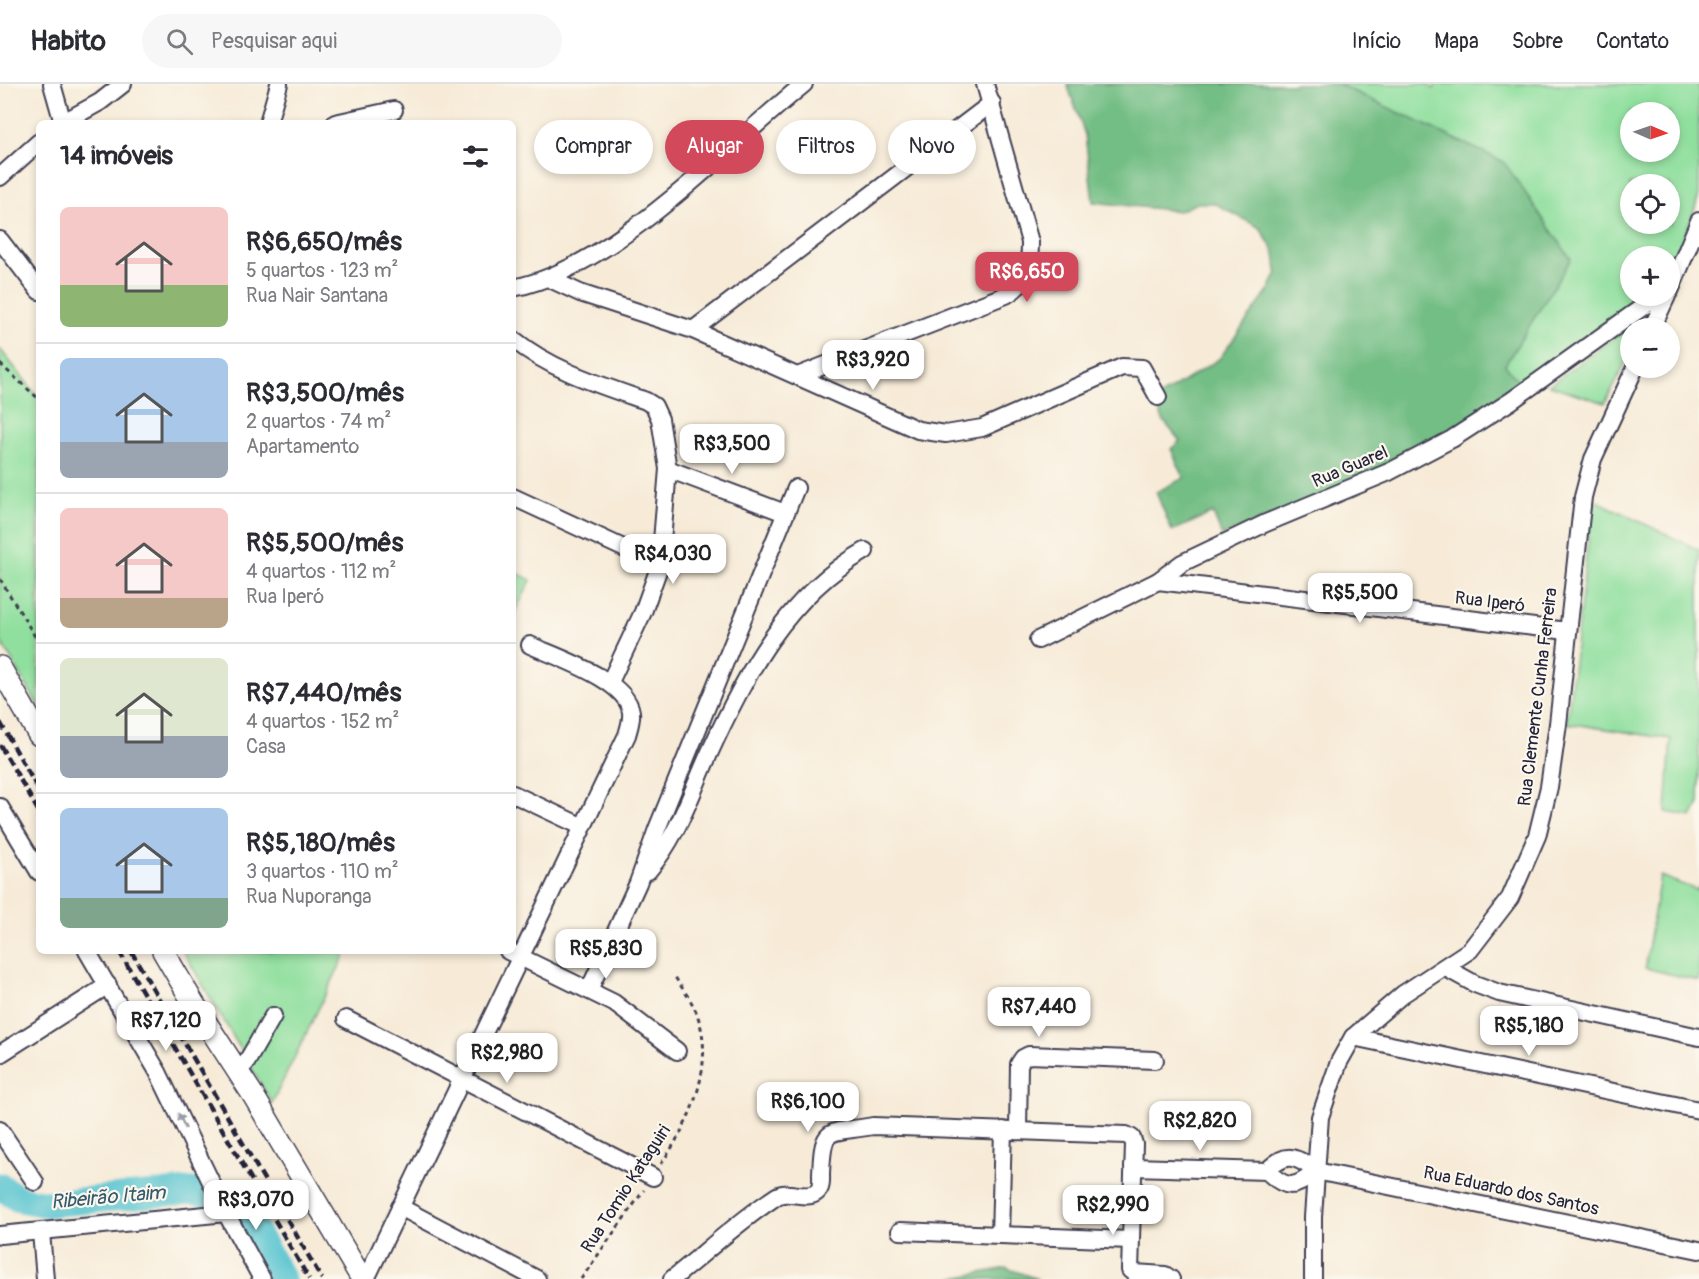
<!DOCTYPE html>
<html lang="pt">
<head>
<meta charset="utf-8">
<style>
	body { margin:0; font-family:Pangolin,sans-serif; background:#f7f7f7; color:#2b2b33; height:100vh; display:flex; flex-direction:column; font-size:22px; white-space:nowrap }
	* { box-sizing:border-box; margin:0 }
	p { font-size:20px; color:#7c7c81 }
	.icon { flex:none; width:33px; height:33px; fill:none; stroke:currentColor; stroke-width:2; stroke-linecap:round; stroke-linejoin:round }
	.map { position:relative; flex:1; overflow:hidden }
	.drawer { position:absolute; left:36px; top:36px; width:480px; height:834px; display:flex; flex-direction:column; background:#fff; border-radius:9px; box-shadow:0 3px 9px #0003 }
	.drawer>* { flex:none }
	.banner { position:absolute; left:534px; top:36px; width:570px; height:54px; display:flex; gap:12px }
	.needle { width:39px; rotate:92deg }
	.controls { position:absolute; left:1620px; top:18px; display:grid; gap:12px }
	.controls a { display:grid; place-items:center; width:60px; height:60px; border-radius:50%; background:#fff; box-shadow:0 3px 9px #0003; font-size:30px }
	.price { position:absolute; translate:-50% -51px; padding:0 14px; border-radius:12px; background:#fff; color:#222; font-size:20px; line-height:39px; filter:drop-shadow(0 2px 3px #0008) }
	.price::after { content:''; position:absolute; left:50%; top:36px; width:18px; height:14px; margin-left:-9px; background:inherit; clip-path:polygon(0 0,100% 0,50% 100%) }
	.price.active { background:#d1495b; color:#fff }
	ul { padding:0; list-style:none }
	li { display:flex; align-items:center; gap:18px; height:150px; padding:0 24px }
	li+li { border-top:2px solid #e1e1e2 }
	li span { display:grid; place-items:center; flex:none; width:168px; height:120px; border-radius:9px; color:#555 }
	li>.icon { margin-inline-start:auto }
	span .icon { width:72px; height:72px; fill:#fffc; stroke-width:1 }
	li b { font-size:26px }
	h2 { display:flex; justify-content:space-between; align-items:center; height:72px; padding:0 24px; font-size:26px }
	.chip { padding:0 21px; border-radius:27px; background:#fff; box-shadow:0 3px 9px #0003; font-size:21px; line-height:54px }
	.chip.active { background:#d1495b; color:#fff }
	header { display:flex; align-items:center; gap:36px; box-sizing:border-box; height:84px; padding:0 30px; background:#fff; border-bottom:2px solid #e1e1e2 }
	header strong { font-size:28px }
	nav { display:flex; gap:33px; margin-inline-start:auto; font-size:21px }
	.search { width:420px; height:54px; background:#f7f7f7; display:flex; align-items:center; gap:15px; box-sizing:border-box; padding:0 21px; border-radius:33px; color:#7c7c81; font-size:22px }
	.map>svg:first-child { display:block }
	.green { fill:#8fdf9e; stroke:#58806c; stroke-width:1.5; fill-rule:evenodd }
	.forest { fill:#73be85; stroke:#4a7060; stroke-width:1.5 }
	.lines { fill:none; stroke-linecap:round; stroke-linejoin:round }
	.river { stroke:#58c4d0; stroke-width:27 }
	.minor-casing { stroke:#424053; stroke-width:20 }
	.major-casing { stroke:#424053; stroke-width:24 }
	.path { stroke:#424053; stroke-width:3; stroke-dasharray:4.5 4.5; stroke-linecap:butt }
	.minor { stroke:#fff; stroke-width:16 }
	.major { stroke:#fff; stroke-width:21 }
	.rail { stroke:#22223b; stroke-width:4.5; stroke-dasharray:9 4.5; stroke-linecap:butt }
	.oneway { fill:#9c9ca7 }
	.labels { text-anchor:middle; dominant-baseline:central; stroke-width:4.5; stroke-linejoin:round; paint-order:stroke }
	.street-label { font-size:18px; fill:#22223b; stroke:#fbf7ec }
	.water-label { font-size:20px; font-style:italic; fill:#355b6f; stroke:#fbf7ec }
</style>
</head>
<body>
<header>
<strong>Habito</strong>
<div class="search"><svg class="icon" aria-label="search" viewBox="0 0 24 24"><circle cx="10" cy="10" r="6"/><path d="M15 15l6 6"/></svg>Pesquisar aqui</div>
<nav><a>Início</a><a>Mapa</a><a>Sobre</a><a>Contato</a></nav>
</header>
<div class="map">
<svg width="1699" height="1195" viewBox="0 0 1699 1195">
	<rect width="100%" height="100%" fill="#fbf7ec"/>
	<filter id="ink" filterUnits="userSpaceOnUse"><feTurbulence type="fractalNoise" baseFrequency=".0167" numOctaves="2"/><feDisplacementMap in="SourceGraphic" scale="12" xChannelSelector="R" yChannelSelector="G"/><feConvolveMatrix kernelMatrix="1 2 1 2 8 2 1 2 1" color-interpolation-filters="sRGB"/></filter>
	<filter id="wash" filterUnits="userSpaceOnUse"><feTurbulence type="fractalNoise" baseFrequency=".008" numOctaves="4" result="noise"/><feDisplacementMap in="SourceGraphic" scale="24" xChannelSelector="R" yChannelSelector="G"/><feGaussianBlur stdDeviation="1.35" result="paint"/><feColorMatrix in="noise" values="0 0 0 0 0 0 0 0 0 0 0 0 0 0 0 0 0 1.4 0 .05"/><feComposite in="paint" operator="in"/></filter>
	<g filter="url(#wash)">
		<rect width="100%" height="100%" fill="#f7ebd8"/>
		<g class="green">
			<path d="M 1338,0 L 1426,0 L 1434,5 L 1436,0 L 1699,0 L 1699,111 L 1691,136 L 1670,183 L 1670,172 L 1630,172 L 1630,212 L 1649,212 L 1522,302 L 1505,282 L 1504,78 ZM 1630,28 L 1670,28 L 1670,68 L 1630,68 ZM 1630,100 L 1670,100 L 1670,140 L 1630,140 Z"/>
			<polygon points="1655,224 1644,244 1630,244 1630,269 1605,319 1549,301"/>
			<polygon points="0,265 39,314 39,623 0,556"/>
			<polygon points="1593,415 1699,466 1699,719 1692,733 1666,728 1671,655 1567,639"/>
			<polygon points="513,487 531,496 513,531"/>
			<polygon points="1660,792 1697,806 1699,803 1699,897 1645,884"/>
			<polygon points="183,867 347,867 272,1019"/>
		</g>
		<g class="forest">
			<polygon points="1067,0 1338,0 1504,78 1571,175 1505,281 1522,302 1396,381 1222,452 1213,429 1172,447 1156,408 1184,394 1171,365 1180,357 1163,336 1154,316 1219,275 1269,206 1277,188 1275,169 1260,144 1214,119 1197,119 1179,127 1093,118 1085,51"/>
			<polygon points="1006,1184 1038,1195 948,1195"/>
		</g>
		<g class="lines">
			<polyline class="river" points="0,1102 19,1115 46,1120 190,1107 228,1111 246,1130 282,1195"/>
		</g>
	</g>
	<g filter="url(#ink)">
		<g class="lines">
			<g class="minor-casing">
				<g id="minor">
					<polyline points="52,0 63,39"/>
					<polyline points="62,39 100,18 123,0"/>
					<polyline points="268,39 279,0"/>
					<polyline points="335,39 394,26"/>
					<polyline points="0,93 39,58"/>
					<polyline points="0,156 39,207"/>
					<polyline points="550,195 580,209 693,246 918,346 946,350 982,344 1122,283 1142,284 1158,313"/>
					<path d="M 513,204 C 615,184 723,65 804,0"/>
					<polyline points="1670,207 1699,137"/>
					<polyline points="1652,244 1667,212"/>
					<polyline points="693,246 992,19"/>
					<path d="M 513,255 C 551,286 600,301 646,317 L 654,322 L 660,335 L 668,385 L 660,481 L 643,528 L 610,598"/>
					<path d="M 800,291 L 1006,211 C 1028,199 1030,181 1030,158 L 985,0"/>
					<polyline points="668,385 785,429"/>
					<polyline points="513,413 660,481"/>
					<polyline points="1158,497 1567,547"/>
					<polyline points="1038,556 1158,497 1182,479 1266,439 1389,388 1452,355 1511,317 1658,212"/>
					<polyline points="513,710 581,742"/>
					<polyline points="0,723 39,788"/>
					<path d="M 648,787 C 678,752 691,710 709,670 C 745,590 787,511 865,467"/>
					<polyline points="87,867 158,988 226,1129 262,1195"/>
					<polyline points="508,867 614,919 677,967"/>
					<polyline points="1446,884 1475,900 1499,909 1699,953"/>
					<polyline points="589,906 638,799 657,745 796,404"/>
					<polyline points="346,935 653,1093"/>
					<polyline points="1353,953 1699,1026"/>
					<polyline points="0,970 108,901"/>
					<polyline points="237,987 246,979 273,932"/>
					<polyline points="0,1046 35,1098"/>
					<polyline points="1018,1047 1019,980 1023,974 1029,971 1155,976"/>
					<path d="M 1133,1083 L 1267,1087 C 1286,1106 1296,1105 1316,1087"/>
					<path d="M 1267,1087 C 1285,1068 1295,1071 1316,1087 L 1699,1166"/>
					<polyline points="400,1123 537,1195"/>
					<polyline points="900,1147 1130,1156"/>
					<polyline points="41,1148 45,1195"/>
					<polyline points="0,1151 226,1129"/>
					<polyline points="1000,1151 1003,1046"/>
					<path d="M 366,1195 L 627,651 C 629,644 632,636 631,628 C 627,596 556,573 530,561"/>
					<path d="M 672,1195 C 706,1168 740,1136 777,1112 C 787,1105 807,1117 817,1108 C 822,1104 821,1096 821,1090 C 823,1040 827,1050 873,1042 L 1126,1051 L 1132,1054 L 1134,1060 L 1130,1186 L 1134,1189 L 1165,1191 L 1171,1195"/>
					<polyline points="1313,1195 1313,1133 1320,1033 1339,978 1353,953 1403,910 1470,866 1510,814 1537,752 1549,703 1558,640 1583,413 1593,375 1635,284"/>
				</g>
			</g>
			<g class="major-casing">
				<g id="major">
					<polyline points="0,583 39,651"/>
					<polyline points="163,867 194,920 253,1011 362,1195"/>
				</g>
			</g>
			<g class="path">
				<polyline points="0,280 39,315"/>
				<polyline points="0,495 39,559"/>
				<path d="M 661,1080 C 690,1039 715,983 698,933 C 694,919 683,906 675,893"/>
				<polyline points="581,1195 644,1106"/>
			</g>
			<use href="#minor" class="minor"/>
			<use href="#major" class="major"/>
			<g class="rail">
				<polyline points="0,638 39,707"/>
				<polyline points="0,661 39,728"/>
				<polyline points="119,867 309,1195"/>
				<polyline points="131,867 322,1195"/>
			</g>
		</g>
		<defs><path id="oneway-solid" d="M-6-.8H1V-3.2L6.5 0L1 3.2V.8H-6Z" transform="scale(1.5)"/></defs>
		<use class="oneway" href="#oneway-solid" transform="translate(182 1037) rotate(-116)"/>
	</g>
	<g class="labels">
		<g class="street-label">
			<text transform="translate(1350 383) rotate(-23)">Rua Guarel</text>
			<text transform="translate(1490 518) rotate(7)">Rua Iperó</text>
			<text transform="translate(1538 613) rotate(-83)">Rua Clemente Cunha Ferreira</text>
			<text transform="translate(626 1105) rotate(-57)">Rua Tomio Kataguiri</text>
			<text transform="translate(1511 1107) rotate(12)">Rua Eduardo dos Santos</text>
		</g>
		<g class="water-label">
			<text transform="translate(108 1113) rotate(-5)">Ribeirão Itaim</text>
		</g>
	</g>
</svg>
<div class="controls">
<a><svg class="needle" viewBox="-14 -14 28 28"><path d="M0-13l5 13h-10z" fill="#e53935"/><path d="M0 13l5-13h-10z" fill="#7c7c81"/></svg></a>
<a><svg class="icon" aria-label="locate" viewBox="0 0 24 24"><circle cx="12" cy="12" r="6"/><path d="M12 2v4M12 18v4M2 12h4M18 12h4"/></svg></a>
<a>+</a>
<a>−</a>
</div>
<b class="price active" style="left:1027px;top:219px">R$6,650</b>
<b class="price" style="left:873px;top:307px">R$3,920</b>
<b class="price" style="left:732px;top:391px">R$3,500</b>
<b class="price" style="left:673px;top:501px">R$4,030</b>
<b class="price" style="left:1360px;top:540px">R$5,500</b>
<b class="price" style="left:606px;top:896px">R$5,830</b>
<b class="price" style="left:1039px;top:954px">R$7,440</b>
<b class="price" style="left:166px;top:968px">R$7,120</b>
<b class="price" style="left:1529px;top:973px">R$5,180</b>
<b class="price" style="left:507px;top:1000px">R$2,980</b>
<b class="price" style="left:808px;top:1049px">R$6,100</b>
<b class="price" style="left:1200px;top:1068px">R$2,820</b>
<b class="price" style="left:256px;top:1147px">R$3,070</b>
<b class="price" style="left:1113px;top:1152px">R$2,990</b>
<div class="banner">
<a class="chip">Comprar</a>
<a class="chip active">Alugar</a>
<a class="chip">Filtros</a>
<a class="chip">Novo</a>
</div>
<section class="drawer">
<h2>14 imóveis<svg class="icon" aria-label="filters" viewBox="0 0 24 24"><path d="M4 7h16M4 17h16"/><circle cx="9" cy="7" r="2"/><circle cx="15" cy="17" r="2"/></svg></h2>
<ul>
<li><span style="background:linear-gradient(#f6c9c9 65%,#8fb573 0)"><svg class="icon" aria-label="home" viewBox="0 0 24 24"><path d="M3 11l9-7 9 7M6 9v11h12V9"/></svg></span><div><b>R$6,650/mês</b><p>5 quartos · 123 m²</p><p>Rua Nair Santana</p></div></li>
<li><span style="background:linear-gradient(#a9c7e8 70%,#9aa5b1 0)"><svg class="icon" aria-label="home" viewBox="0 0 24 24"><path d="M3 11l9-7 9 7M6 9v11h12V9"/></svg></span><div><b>R$3,500/mês</b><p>2 quartos · 74 m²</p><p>Apartamento</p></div></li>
<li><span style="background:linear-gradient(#f6c9c9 75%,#b9a48a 0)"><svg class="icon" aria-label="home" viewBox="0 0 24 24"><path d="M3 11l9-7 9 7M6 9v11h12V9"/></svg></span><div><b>R$5,500/mês</b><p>4 quartos · 112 m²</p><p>Rua Iperó</p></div></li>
<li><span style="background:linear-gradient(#dfe7d0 65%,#9aa5b1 0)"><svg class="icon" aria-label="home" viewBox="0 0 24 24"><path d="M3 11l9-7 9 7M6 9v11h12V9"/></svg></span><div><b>R$7,440/mês</b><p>4 quartos · 152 m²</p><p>Casa</p></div></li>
<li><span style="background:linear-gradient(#a9c7e8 75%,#7fa58c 0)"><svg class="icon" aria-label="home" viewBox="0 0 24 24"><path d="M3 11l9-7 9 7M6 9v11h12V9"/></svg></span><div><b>R$5,180/mês</b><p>3 quartos · 110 m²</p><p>Rua Nuporanga</p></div></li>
</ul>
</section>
</div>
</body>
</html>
